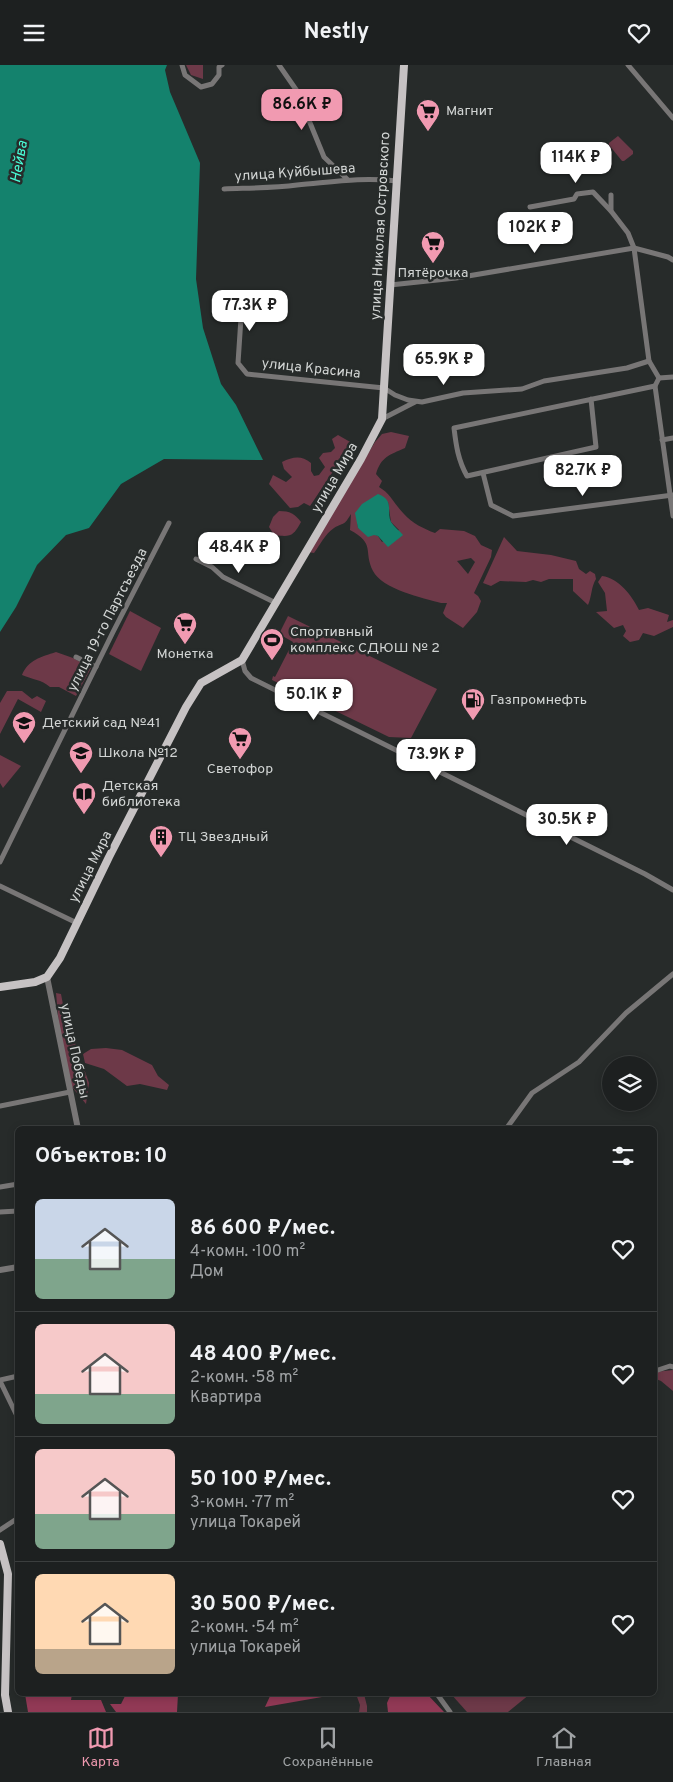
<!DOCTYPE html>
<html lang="ru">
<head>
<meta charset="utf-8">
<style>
	body { margin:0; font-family:Overpass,sans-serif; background:#252829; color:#f1f3f6; height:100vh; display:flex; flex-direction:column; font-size:19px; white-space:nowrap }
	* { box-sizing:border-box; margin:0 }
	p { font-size:16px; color:#a0a3a5 }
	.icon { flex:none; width:28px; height:28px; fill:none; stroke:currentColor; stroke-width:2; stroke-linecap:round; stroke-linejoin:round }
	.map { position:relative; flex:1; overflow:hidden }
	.side { position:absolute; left:15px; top:1061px; width:642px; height:570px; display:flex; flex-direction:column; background:#1d2020; border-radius:8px; box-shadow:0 2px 8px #0003,0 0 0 1px #3b3e3e }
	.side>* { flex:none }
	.tools { position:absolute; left:602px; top:991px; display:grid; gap:10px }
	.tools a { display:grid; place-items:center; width:55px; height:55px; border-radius:50%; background:#1d2020; box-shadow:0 2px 8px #0003,0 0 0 1px #3b3e3e; font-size:25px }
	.price { position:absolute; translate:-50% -42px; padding:0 11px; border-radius:10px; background:#fff; color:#222; font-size:16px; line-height:32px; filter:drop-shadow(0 1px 2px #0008) }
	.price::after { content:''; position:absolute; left:50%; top:30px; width:15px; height:11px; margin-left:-8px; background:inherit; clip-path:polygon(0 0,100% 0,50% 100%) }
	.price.active { background:#f19ab1; color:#111 }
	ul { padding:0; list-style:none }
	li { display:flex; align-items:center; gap:15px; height:125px; padding:0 20px }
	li+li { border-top:1px solid #3b3e3e }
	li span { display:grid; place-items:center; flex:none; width:140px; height:100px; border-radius:8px; color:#555 }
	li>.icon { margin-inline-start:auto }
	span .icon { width:60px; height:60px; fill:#fffc; stroke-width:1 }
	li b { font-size:21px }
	h2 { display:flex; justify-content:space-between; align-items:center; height:60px; padding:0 20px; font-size:21px }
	header { display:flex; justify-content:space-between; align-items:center; height:65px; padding:0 20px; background:#1d2020; font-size:22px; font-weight:700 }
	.dock { display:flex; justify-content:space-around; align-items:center; height:70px; border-top:1px solid #3b3e3e; background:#1d2020; font-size:14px; color:#a0a3a5 }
	.dock a { display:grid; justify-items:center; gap:2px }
	.dock .active { color:#f19ab1 }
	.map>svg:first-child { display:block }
	.green { fill:#6d3948; fill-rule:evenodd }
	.forest { fill:#913955 }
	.water { fill:#14826d }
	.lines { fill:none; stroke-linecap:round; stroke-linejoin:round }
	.minor { stroke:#787676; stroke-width:5 }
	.tertiary { stroke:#787676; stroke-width:6 }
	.primary { stroke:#c6c2c3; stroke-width:8 }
	.labels { text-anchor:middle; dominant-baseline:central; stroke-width:5; stroke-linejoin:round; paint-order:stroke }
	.poi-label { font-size:14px; fill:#d2d5d4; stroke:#272b2a; text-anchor:start }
	.street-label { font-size:14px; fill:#d2d5d4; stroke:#272b2a }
	.water-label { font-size:15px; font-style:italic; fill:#49fdd7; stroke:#272b2a }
</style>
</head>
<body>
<header><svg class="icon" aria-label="menu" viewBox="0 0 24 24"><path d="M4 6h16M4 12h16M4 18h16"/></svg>Nestly<svg class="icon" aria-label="heart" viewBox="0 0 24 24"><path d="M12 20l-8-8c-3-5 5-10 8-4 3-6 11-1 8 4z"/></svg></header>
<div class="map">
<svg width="673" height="1647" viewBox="0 0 673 1647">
	<rect width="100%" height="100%" fill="#272b2a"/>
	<g class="green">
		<polygon points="186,0 203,0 203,14 191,10"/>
		<polygon points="618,71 633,86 633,89 624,96 622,96 609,80 609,78"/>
		<path d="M 391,367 L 409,371 L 405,383 C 389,390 381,392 376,409 L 382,416 L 379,422 C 390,428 395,440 404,449 C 412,458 424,464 435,468 L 440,464 L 464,466 L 475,471 L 481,480 L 492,485 L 491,492 L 474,528 L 478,531 L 481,536 L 477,547 L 463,563 L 446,552 L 443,548 L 447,538 L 441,538 C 423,533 382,524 373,506 C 363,486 376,479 350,465 L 351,449 C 343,462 346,456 334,463 C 325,469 320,480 314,488 L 308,487 L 375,377 L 382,369 ZM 388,437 L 391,457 L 399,465 L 382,477 L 378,471 L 358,463 L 357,454 ZM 471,493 L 475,497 L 468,509 L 457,496 Z"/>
		<path d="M 338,370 L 352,378 L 310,441 L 304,438 L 298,442 L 290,443 L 269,419 L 273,410 L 286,417 L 292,412 L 284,404 L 282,397 C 293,392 301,390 311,398 L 311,406 L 314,411 L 319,410 L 325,402 L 319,393 L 323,388 L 331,387 L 335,383 L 332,374 Z"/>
		<path d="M 279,446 C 290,446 295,449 301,457 C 293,472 290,472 274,470 L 269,462 L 273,452 Z"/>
		<path d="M 504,472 L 517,486 L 551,490 L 576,496 L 579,504 L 586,509 L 590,506 L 595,509 L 596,514 C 591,522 592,531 588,540 L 573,526 L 573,514 L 549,514 L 541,517 L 533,515 L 526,517 L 500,516 L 491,521 L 483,518 Z"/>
		<path d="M 602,511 C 619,513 632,531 639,545 L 648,543 L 669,550 L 667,557 L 673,555 L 673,562 L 654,571 L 643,568 L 639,575 L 630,577 L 623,571 L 626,566 L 623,560 L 614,563 L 596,547 L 607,546 L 605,528 L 598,517 Z"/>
		<polygon points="130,546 161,563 141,606 109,589"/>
		<polygon points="288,551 437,624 411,673 389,672 272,615 273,611 275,612 293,577 279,569"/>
		<path d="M 56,587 L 73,593 L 91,603 L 76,631 L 59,622 L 50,622 C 41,614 33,615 22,610 C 28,595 41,592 56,587 Z"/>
		<polygon points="7,626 22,626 32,634 37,631 46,636 41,647 18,634 0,669 0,638"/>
		<polygon points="0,690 21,701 3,723 0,718"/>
		<polygon points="56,928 61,929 66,955 63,965 74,975 89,1018 86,1039 72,1022 59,961"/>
		<polygon points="106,983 122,985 152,1000 158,1011 169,1020 167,1025 140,1019 127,1021 104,1004 85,998 83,989 91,984"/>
		<polygon points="673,1305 673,1326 661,1316 656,1314 655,1307"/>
		<polygon points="356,1629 364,1629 367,1641 367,1647 359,1647 360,1640"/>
		<polygon points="451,1629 530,1629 508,1647 467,1647"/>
	</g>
	<g class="forest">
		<polygon points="25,1629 72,1629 71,1635 101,1635 106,1647 28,1647"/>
		<polygon points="126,1629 178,1629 177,1647 116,1647 110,1639 121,1639"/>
		<polygon points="271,1629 323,1629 322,1632 265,1642"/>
		<polygon points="391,1629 427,1629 444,1647 388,1647 387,1638"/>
	</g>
	<g class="water">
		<polygon points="0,0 167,0 165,5 170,27 200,98 196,214 203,263 221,319 236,340 263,395 164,394 121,419 89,463 66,470 37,500 16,542 0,567"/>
		<path d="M 378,429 C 395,435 386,447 391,457 C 394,462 400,466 403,470 L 388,482 L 378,471 L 374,470 L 368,472 L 358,463 L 355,448 L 362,439 Z"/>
	</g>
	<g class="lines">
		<g class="minor">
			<polyline points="182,0 185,10 201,22 212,19 219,10 219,2 222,0"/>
			<polyline points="279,0 297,26 324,92 347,114"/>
			<polyline points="628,0 673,53"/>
			<path d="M 224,124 C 248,123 273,123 297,120 C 333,117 360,112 397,116"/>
			<polyline points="611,130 611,146 628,168 634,183 649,296 659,313 655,321 673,451"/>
			<polyline points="530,142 574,134 577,129 593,127 611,146"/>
			<polyline points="390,220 456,213 634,183 668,192 673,195"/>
			<polyline points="246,233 241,253 238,298 247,309 384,323 395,330 408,335 422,337 463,328 522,324 544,316 627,303 649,296"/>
			<polyline points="659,313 673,312"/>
			<path d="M 591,334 L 596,382 L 467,411 C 458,395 456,380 454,363 L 655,321"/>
			<polyline points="382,354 415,337"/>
			<polyline points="662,375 673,373"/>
			<polyline points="483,408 491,440 513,451 673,430"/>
			<polyline points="196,494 212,502 223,512 276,538"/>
			<polyline points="76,592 96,602"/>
			<polyline points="242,595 245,606 251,613 645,809 673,825"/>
			<polyline points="0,797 113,567 169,458"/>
			<polyline points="0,821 77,858"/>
			<polyline points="0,1041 70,1027"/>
			<polyline points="506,1064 532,1028 579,997 626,948 673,909"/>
			<polyline points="0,1122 18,1119"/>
			<polyline points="0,1147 18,1146"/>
			<polyline points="655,1306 670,1301 673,1302"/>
			<polyline points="0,1315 18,1311"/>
			<polyline points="0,1316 18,1353"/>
			<polyline points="0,1465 18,1453"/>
			<polyline points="437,1629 450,1647"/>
		</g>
		<g class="tertiary">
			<polyline points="47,912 78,1064"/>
			<polyline points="0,1205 18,1202"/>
		</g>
		<g class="primary">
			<polyline points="0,922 35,917 47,912 60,893 109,792 186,642 201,618 242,595 361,394 382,354 404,0"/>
			<polyline points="0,1479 8,1509 5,1630 8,1647"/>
		</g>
	</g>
	<defs>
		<g id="supermarket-pin" transform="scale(1.25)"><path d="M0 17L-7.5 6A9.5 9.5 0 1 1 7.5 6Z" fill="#f19ab1" stroke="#272b2a"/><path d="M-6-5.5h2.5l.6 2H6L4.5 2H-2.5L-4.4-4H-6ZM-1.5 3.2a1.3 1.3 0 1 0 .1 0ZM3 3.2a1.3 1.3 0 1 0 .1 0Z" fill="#111"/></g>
		<g id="stadium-pin" transform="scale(1.25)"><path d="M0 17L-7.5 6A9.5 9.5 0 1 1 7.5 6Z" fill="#f19ab1" stroke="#272b2a"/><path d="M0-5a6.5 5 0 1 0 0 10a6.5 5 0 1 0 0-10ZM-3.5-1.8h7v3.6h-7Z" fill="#111"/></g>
		<g id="fuel-pin" transform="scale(1.25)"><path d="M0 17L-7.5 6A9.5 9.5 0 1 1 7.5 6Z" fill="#f19ab1" stroke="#272b2a"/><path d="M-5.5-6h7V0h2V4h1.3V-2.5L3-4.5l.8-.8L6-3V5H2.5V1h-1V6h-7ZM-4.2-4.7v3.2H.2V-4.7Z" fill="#111"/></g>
		<g id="school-pin" transform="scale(1.25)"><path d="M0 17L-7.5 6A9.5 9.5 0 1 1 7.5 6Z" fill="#f19ab1" stroke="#272b2a"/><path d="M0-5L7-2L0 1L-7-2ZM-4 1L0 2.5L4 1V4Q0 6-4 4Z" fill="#111"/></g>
		<g id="library-pin" transform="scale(1.25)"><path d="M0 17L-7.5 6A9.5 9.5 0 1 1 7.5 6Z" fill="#f19ab1" stroke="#272b2a"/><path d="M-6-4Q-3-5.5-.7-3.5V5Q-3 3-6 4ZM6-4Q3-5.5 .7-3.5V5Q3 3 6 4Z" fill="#111"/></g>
		<g id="building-pin" transform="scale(1.25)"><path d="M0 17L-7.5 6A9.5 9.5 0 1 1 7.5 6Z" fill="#f19ab1" stroke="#272b2a"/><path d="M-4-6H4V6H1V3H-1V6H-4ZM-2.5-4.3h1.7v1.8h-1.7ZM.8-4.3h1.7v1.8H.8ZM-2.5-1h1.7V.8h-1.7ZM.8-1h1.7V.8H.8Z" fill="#111"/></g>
	</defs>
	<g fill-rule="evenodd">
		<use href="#supermarket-pin" x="428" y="46"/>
		<use href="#supermarket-pin" x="433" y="178"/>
		<use href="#supermarket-pin" x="185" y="559"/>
		<use href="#stadium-pin" x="272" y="575"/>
		<use href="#fuel-pin" x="473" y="635"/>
		<use href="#school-pin" x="24" y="658"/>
		<use href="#supermarket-pin" x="240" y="674"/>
		<use href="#school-pin" x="81" y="688"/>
		<use href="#library-pin" x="84" y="729"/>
		<use href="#building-pin" x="161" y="772"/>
	</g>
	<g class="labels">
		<g class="poi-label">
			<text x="446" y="46">Магнит</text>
			<text x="433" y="208" text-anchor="middle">Пятёрочка</text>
			<text x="290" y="567">Спортивный<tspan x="290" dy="16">комплекс СДЮШ № 2</tspan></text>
			<text x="185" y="589" text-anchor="middle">Монетка</text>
			<text x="490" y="635">Газпромнефть</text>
			<text x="42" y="658">Детский сад №41</text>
			<text x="98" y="688">Школа №12</text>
			<text x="240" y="704" text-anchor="middle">Светофор</text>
			<text x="102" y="721">Детская<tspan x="102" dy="16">библиотека</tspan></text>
			<text x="178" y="772">ТЦ Звездный</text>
		</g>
		<g class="street-label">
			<text transform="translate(295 108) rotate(-4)">улица Куйбышева</text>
			<text transform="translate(381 161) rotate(-87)">улица Николая Островского</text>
			<text transform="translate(311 304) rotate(6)">улица Красина</text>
			<text transform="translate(335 413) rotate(-60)">улица Мира</text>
			<text transform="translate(108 555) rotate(-63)">улица 19-го Партсъезда</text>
			<text transform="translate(91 802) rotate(-63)">улица Мира</text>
			<text transform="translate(74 986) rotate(78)">улица Победы</text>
		</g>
		<g class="water-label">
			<text transform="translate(20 97) rotate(-80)">Нейва</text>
		</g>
	</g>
</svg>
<div class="tools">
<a><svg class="icon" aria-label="layers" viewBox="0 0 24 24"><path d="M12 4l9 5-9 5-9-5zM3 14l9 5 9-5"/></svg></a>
</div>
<b class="price active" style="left:302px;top:66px">86.6K ₽</b>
<b class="price" style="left:576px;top:119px">114K ₽</b>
<b class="price" style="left:535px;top:189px">102K ₽</b>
<b class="price" style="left:250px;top:267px">77.3K ₽</b>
<b class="price" style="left:444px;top:321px">65.9K ₽</b>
<b class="price" style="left:583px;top:432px">82.7K ₽</b>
<b class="price" style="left:239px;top:509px">48.4K ₽</b>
<b class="price" style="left:314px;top:656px">50.1K ₽</b>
<b class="price" style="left:436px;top:716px">73.9K ₽</b>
<b class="price" style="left:567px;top:781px">30.5K ₽</b>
<section class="side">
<h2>Объектов: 10<svg class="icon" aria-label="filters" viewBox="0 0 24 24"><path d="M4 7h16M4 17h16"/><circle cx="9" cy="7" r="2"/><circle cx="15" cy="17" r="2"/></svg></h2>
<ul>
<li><span style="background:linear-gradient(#c9d6e8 60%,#7fa58c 0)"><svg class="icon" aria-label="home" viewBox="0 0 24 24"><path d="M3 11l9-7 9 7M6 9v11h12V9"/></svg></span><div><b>86 600 ₽/мес.</b><p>4-комн. · 100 m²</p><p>Дом</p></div><svg class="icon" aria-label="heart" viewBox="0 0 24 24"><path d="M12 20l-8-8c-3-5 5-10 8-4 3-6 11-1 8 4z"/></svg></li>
<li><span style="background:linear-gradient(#f6c9c9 70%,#7fa58c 0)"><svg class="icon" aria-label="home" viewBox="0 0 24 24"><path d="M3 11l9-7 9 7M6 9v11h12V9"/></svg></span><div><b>48 400 ₽/мес.</b><p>2-комн. · 58 m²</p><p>Квартира</p></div><svg class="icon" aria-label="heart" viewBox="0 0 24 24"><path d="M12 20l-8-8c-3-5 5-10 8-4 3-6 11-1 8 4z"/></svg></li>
<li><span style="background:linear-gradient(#f6c9c9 65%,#7fa58c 0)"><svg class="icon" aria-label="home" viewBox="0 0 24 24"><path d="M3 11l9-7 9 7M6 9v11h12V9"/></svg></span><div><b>50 100 ₽/мес.</b><p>3-комн. · 77 m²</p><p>улица Токарей</p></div><svg class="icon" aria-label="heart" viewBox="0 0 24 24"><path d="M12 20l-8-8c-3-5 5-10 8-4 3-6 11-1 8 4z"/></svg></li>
<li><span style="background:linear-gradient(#ffd9b3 75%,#b9a48a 0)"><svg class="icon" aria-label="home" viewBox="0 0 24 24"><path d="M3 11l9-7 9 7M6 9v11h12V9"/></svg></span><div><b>30 500 ₽/мес.</b><p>2-комн. · 54 m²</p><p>улица Токарей</p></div><svg class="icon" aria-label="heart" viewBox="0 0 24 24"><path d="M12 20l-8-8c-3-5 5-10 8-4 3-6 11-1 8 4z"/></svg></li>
</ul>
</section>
</div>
<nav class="dock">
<a class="active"><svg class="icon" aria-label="map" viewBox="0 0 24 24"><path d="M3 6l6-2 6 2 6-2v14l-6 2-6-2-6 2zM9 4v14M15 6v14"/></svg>Карта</a>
<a><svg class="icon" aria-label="saved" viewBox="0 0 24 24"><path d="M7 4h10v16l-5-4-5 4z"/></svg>Сохранённые</a>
<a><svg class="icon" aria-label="home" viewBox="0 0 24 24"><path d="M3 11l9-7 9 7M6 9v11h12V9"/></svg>Главная</a>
</nav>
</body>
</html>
